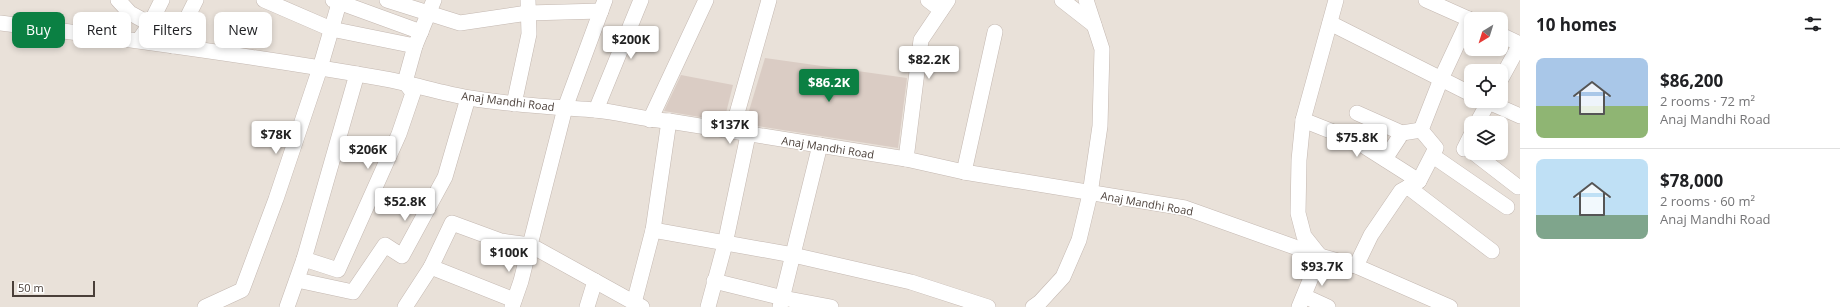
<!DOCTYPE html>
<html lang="en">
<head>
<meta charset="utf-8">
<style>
	body { margin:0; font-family:"Open Sans",sans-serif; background:#f6f6f6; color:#202124; height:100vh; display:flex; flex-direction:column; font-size:15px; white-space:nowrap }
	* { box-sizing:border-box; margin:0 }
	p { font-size:13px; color:#757577 }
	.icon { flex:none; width:22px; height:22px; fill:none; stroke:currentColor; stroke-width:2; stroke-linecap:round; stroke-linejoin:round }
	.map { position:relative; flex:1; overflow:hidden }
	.panel { display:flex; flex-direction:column; background:#fff; width:320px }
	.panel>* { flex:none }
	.hud { position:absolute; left:12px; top:12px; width:380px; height:36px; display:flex; gap:8px }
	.needle { width:26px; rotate:218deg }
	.buttons { position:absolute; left:1464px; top:12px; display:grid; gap:8px }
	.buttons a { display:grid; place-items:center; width:44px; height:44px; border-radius:8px; background:#fff; box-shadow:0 2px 6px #0003; font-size:20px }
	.scale { position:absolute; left:12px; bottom:10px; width:83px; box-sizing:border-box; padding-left:4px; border:2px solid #4a3f39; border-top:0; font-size:11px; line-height:14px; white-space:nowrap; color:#4a3f39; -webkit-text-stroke:3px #fff; paint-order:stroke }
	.price { position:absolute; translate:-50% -34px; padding:0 9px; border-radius:4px; background:#fff; color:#222; font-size:13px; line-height:26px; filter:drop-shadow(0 1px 2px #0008) }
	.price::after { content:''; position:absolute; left:50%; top:24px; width:12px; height:9px; margin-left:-6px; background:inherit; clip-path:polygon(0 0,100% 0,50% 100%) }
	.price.current { background:#0b8043; color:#fff }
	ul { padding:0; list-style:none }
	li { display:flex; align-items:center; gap:12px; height:100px; padding:0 16px }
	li+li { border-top:1px solid #e0e0e0 }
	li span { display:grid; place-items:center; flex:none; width:112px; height:80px; border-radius:8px; color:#555 }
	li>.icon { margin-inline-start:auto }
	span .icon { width:48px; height:48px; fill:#fffc; stroke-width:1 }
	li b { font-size:17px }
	h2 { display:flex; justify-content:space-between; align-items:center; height:48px; padding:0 16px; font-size:17px }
	.chip { padding:0 14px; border-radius:8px; background:#fff; box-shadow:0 2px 6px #0003; font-size:14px; line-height:36px }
	.chip.current { background:#0b8043; color:#fff }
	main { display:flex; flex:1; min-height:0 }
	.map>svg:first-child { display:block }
	.residential { fill:#e9e1d9; fill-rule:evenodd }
	.building { fill:#daccc4 }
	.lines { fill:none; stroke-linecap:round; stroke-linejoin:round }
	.minor-casing { stroke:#c4b8b1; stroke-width:16 }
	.minor { stroke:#fff; stroke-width:15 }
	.labels { text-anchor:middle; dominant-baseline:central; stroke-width:3; stroke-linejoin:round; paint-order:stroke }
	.street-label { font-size:11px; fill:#4a3f39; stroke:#fff }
</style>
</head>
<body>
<main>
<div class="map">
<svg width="1520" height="307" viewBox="0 0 1520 307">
	<rect width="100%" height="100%" fill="#f5f0eb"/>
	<path class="residential" d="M 0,0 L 1520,0 L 1520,307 L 0,307 ZM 1471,19 L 1501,19 L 1501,49 L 1471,49 ZM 1471,71 L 1501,71 L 1501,101 L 1471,101 ZM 1471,123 L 1501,123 L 1501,153 L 1471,153 Z"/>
	<g class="building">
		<polygon points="765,58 907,78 898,148 745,124"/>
		<polygon points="681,75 733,85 724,121 664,111"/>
	</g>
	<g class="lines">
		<g class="minor-casing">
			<g id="minor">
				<polyline points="118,0 130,13 150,24 139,40"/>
				<polyline points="264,0 331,29 415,46"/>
				<polyline points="333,0 421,32"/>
				<polyline points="387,0 460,23 528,13 601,11"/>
				<polyline points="605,0 565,108 530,245 642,307"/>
				<polyline points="928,0 941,10"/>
				<polyline points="1062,0 1094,25"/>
				<polyline points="1426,0 1471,20"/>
				<path d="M 0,23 C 127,39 254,56 380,78 C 410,83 440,93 470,98 C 511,105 553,107 595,110 C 620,112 644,120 669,121 L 906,159 L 964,172 L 1185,208 L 1320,256 L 1356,266 L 1450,307"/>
				<polyline points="1330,23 1471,94"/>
				<polyline points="150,24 162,0"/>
				<polyline points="1501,35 1520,44"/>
				<polyline points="173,46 196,0"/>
				<polyline points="1501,79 1520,44"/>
				<polyline points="1486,101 1520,116"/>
				<polyline points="514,104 529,34 528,0"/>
				<polyline points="596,110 641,0"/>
				<polyline points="1357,113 1402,133"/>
				<polyline points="650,120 706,0"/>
				<polyline points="1303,120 1356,141 1419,181"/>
				<polyline points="1477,123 1489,101"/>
				<polyline points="732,131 769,0"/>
				<polyline points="1464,149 1471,135"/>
				<polyline points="1474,153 1518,187"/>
				<polyline points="1433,156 1507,207"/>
				<polyline points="906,159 921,40 948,0"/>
				<polyline points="1385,159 1402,133 1421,130"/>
				<polyline points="964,172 995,32"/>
				<polyline points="1408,187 1492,251"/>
				<polyline points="653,230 669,121"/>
				<polyline points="304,259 357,74"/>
				<polyline points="1356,266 1371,235 1401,191 1419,181 1436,148 1421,130 1441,79 1469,19"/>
				<polyline points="431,267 452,223 501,241 530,245 521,281 512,307"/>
				<polyline points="297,280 353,292 385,245 402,256 445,177 468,98"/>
				<polyline points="714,281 783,298 831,307"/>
				<polyline points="1304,296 1328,307"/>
				<polyline points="634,303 653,230 793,255 911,282 988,307"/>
				<polyline points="205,307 242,290 276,199 320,68 340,0"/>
				<polyline points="287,307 304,259 338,270 399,134 413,93 405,82 415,46 434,0"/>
				<polyline points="405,307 431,267 514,300"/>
				<polyline points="587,307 595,281"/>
				<polyline points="708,307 725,244 748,135"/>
				<polyline points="780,307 820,145"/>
				<polyline points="1033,307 1040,302 1063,277 1079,240 1090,194 1100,126 1102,49 1086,0"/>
				<polyline points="1299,307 1320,256 1304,236 1298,213 1299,160 1303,120 1336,0"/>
			</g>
		</g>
		<use href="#minor" class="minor"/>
	</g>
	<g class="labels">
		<g class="street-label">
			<text transform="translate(508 101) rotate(7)">Anaj Mandhi Road</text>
			<text transform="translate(828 147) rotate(9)">Anaj Mandhi Road</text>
			<text transform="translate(1147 203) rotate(10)">Anaj Mandhi Road</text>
		</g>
	</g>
</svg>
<div class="buttons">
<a><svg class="needle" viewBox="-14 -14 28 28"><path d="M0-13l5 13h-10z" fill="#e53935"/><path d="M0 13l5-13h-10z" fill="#757577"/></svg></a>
<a><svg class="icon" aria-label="locate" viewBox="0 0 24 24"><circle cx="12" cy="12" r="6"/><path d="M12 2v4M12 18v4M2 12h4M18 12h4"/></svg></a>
<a><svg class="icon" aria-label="layers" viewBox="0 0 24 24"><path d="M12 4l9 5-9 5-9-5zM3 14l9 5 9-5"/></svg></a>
</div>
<div class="scale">50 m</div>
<b class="price" style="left:631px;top:60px">$200K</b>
<b class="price" style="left:929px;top:80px">$82.2K</b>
<b class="price current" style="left:829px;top:103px">$86.2K</b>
<b class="price" style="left:730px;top:145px">$137K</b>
<b class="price" style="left:276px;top:155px">$78K</b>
<b class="price" style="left:1357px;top:158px">$75.8K</b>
<b class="price" style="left:368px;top:170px">$206K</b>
<b class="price" style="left:405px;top:222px">$52.8K</b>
<b class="price" style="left:509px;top:273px">$100K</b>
<b class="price" style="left:1322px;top:287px">$93.7K</b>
<div class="hud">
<a class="chip current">Buy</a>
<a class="chip">Rent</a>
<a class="chip">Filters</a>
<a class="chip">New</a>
</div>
</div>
<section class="panel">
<h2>10 homes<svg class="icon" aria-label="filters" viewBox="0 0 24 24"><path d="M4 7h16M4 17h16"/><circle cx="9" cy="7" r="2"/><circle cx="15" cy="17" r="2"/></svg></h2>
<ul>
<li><span style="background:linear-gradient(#a9c7e8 60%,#8fb573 0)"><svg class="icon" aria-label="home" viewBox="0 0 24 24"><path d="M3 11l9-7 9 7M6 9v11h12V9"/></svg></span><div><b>$86,200</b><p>2 rooms · 72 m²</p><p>Anaj Mandhi Road</p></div></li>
<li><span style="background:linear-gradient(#bfe0f5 70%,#7fa58c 0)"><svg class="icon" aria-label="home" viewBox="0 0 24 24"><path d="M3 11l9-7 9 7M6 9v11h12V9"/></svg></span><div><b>$78,000</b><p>2 rooms · 60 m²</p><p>Anaj Mandhi Road</p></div></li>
</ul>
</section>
</main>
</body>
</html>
